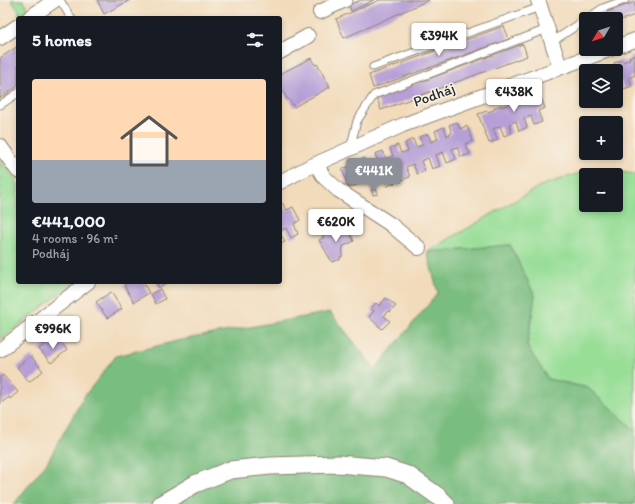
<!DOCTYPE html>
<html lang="en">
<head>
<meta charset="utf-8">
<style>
	body { margin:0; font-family:Itim,sans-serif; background:#242831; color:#f1f3f6; height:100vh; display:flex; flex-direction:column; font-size:15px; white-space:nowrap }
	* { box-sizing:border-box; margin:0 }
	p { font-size:13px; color:#9ea1a6 }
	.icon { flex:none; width:22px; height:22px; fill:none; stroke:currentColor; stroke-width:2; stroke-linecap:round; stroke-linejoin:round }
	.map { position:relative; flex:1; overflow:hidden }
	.panel { position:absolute; left:16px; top:16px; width:266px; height:268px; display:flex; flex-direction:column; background:#171b24; border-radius:4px; box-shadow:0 2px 6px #0003 }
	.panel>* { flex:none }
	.needle { width:26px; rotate:231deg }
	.fabs { position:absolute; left:579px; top:12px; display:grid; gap:8px }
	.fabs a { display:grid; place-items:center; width:44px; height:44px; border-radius:4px; background:#171b24; box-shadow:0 2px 6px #0003; font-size:20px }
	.price { position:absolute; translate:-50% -34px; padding:0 9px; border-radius:4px; background:#fff; color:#222; font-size:13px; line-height:26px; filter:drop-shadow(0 1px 2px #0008) }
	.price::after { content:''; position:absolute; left:50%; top:24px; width:12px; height:9px; margin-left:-6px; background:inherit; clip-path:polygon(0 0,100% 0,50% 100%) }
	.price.selected { background:#8c9099; color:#fff }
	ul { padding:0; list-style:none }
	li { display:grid; align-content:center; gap:8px; height:212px; padding:0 16px }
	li+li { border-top:1px solid #363941 }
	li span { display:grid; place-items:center; height:124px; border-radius:4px; color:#555 }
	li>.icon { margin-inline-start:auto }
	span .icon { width:72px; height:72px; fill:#fffc; stroke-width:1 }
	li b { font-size:17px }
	h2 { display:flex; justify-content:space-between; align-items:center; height:48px; padding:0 16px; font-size:17px }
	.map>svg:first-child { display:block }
	.green { fill:#98de97; stroke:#628461; fill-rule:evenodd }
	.forest { fill:#7abd80; stroke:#527456 }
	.building { fill:#b69fd7 }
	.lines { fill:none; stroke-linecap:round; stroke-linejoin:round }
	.service-casing { stroke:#8e8373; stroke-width:9 }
	.minor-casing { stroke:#8e8373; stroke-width:16 }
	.tertiary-casing { stroke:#8e8373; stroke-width:19 }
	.service { stroke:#fff; stroke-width:7 }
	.minor { stroke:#fff; stroke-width:14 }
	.tertiary { stroke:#fff; stroke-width:17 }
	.labels { text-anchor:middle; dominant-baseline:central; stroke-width:3; stroke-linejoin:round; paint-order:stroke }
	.street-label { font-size:15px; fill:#2b2b2b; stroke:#f7f3e8 }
</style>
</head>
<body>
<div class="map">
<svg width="635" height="504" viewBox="0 0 635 504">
	<rect width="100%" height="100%" fill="#f7f3e8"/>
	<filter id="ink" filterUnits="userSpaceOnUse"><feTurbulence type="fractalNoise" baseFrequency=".025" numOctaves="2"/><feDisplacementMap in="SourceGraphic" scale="8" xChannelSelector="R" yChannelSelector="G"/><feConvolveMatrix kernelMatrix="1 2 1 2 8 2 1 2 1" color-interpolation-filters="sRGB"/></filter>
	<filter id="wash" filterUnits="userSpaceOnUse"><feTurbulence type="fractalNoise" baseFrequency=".012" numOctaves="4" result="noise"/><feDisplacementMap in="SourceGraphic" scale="16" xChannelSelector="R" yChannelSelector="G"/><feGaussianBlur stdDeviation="0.9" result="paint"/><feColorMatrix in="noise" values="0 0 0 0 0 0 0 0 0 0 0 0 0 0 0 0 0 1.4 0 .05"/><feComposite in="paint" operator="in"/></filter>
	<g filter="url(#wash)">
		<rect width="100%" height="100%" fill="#f2dbbb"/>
		<g class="green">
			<polygon points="11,0 23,0 29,10 23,14 17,14 20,12"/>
			<polygon points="0,160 18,184 18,282 75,282 0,340"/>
			<path d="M 592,169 L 635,174 L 635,430 L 588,388 L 548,379 L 527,346 L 535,296 L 510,245 L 427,252 L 540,186 ZM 586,175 L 616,175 L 616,205 L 586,205 Z"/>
		</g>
		<polygon class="forest" points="510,245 535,296 527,346 548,379 588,388 635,430 635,504 14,504 48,461 83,398 116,356 181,340 330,312 375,369 438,293 427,252"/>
		<g id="blocks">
			<g class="building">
				<polygon points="97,0 130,0 104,14"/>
				<polygon points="361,0 374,0 351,11 349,5"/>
				<polygon points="380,0 429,0 344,38 336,19"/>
				<polygon points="635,2 635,15 616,22 616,19 610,19 607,12"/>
				<polygon points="504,26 509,39 373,88 369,75"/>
				<polygon points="523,44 527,56 381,110 377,98"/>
				<polygon points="18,46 18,86 0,98 0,58"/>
				<polygon points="635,55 635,75 629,78 632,86 624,89 621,81 616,83 616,71 600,71 599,69 608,66 608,68 615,65 614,63 622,60 623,62 630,59 629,57"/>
				<polygon points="311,58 315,65 317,64 330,87 294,107 289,99 287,99 280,85 280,74"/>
				<polygon points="535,82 545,108 538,111 542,122 534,125 531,116 524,118 527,127 519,131 516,121 509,124 512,133 504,136 500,126 493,129 498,140 489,143 478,114 487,111 487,112 494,110 494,108 501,105 502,107 509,104 508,103 516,100 517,101 524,98 520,87"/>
				<polygon points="457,122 460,129 467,126 473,141 465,144 470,154 461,157 457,147 452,149 456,159 447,163 443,152 436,155 440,166 432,169 428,158 421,161 425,171 417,174 413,164 406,167 410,177 402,180 398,170 391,172 395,183 387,186 375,154 383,151 386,159 393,156 390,148 398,145 401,153 408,151 405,143 413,139 416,147 423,145 419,137 428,134 431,142 438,139 435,131 444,127 447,136 452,133 449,125"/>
				<polygon points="365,158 372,175 365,178 366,181 349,188 342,169 358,163 357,161"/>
				<polygon points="376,189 378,194 373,195 371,190"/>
				<polygon points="282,203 287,210 293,207 300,220 294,224 298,234 291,238 286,228 280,231 280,204"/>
				<polygon points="345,225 354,241 344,246 343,246 342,257 340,257 340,260 338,260 332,262 319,240 323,238 323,235 328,232 330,234"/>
				<polygon points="280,233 285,242 280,244"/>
				<polygon points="130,282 143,282 149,293 134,302 124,285"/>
				<polygon points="156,282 169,282 159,288"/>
				<polygon points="160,289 165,299 156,304 151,294"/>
				<polygon points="111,292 122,309 107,318 96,302"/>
				<polygon points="386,298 396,306 390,312 389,311 384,316 390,321 382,329 369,317 374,311 371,309 376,303 379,306"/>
				<polygon points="53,338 58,344 61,342 67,350 51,363 39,349"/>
				<polygon points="31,356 43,371 29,382 17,367"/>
				<polygon points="3,375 18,392 10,399 9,397 0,404 0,377"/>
			</g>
		</g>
	</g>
	<g filter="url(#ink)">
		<use href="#blocks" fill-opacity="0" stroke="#8e8373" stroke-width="1"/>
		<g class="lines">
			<g class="service-casing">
				<g id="service">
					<polyline points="60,0 71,18"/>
					<polyline points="552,42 603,8 625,0"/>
					<polyline points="373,67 540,7"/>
					<polyline points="0,105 18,93"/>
					<polyline points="350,149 357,121 374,95 547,29"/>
				</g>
			</g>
			<g class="minor-casing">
				<g id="minor">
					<polyline points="538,0 560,67"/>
					<polyline points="320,12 345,0"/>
					<polyline points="29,18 55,0"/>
					<polyline points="0,38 18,26"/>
					<polyline points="616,47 635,40"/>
					<polyline points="280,52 308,36"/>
					<polyline points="0,146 18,171"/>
					<polyline points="316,164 324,177 338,190 390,224 419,248"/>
					<polyline points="280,182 307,168 403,125 611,49"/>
					<polyline points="0,350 88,282"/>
				</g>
			</g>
			<g class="tertiary-casing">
				<polyline id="tertiary" points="161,504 195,484 230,470 270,466 338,464 386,468 408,475 439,497 446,504"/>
			</g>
			<use href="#service" class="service"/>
			<use href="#minor" class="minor"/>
			<use href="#tertiary" class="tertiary"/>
		</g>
	</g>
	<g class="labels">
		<g class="street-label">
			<text transform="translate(434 95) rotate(-20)">Podháj</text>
		</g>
	</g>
</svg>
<div class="fabs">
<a><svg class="needle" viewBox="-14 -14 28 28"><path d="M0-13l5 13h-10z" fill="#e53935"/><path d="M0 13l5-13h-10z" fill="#9ea1a6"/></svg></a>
<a><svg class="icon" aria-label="layers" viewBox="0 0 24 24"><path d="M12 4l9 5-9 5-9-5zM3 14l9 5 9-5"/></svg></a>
<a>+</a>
<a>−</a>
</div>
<b class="price" style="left:439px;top:57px">€394K</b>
<b class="price" style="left:514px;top:113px">€438K</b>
<b class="price selected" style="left:374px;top:192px">€441K</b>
<b class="price" style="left:336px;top:243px">€620K</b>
<b class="price" style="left:53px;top:350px">€996K</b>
<section class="panel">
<h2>5 homes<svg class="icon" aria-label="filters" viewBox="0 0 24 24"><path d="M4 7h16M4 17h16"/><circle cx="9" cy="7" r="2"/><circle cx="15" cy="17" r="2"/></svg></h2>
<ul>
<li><span style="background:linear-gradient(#ffd9b3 65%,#9aa5b1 0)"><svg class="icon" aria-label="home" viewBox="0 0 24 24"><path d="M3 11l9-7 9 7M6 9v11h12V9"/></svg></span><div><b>€441,000</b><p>4 rooms · 96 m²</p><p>Podháj</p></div></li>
</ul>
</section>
</div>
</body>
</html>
